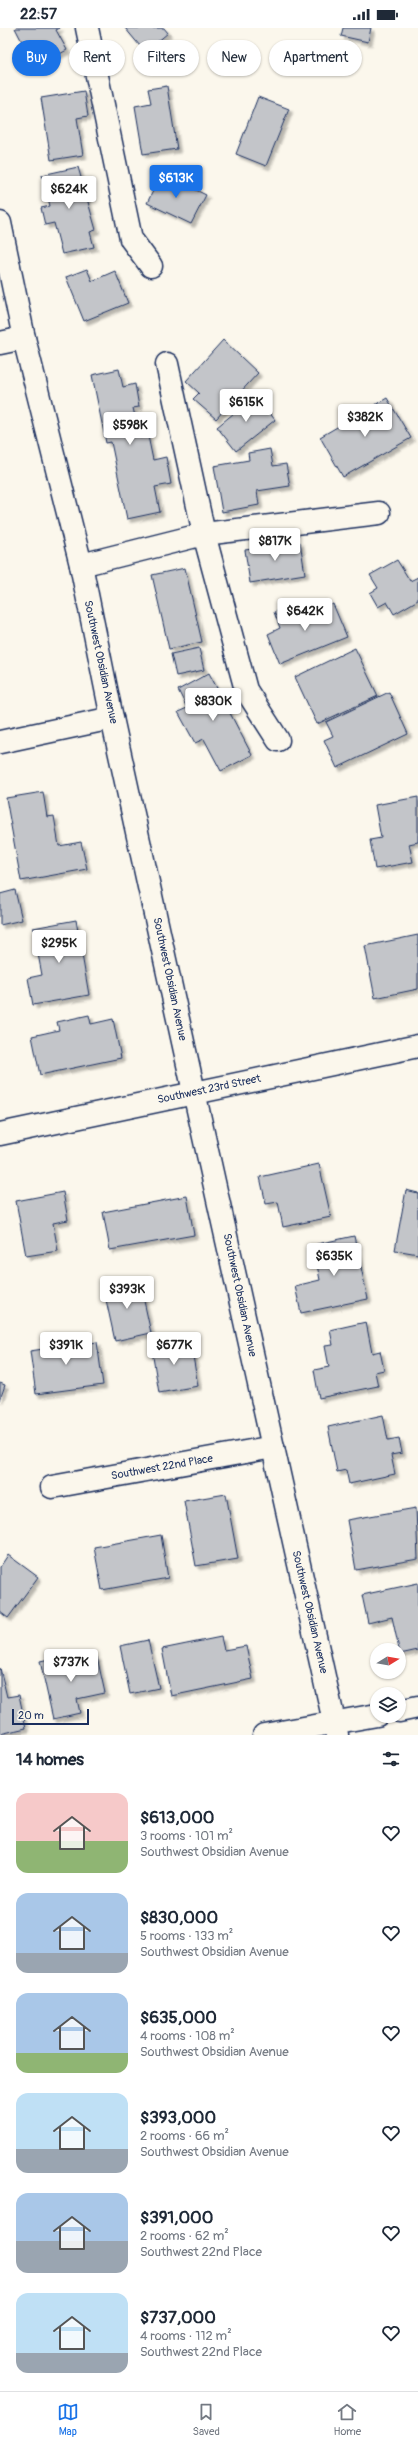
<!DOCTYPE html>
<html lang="en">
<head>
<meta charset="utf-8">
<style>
	body { margin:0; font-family:Pangolin,sans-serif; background:#f6f6f7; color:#1f2937; height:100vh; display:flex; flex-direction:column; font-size:15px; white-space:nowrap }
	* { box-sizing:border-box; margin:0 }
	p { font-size:13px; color:#747a83 }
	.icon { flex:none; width:22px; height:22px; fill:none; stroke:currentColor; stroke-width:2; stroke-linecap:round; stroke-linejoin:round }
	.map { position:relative; height:1707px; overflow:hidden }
	.drawer { display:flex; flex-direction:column; background:#fff; flex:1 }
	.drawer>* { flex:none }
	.banner { position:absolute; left:12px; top:12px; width:394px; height:36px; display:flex; gap:8px }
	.needle { width:26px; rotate:79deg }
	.buttons { position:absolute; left:370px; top:1615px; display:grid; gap:8px }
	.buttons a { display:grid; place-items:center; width:36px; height:36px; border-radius:50%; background:#fff; box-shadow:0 1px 3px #0004; font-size:20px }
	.scale { position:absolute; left:12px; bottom:10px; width:77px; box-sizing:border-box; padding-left:4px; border:2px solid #1b2f5e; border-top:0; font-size:11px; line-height:14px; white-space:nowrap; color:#1b2f5e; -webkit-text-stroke:3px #fbf7ec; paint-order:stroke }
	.price { position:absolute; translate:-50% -34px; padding:0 9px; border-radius:4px; background:#fff; color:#222; font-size:13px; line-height:26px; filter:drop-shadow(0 1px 2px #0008) }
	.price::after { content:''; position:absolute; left:50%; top:24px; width:12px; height:9px; margin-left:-6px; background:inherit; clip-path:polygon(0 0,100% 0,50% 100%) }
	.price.on { background:#1a73e8; color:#fff }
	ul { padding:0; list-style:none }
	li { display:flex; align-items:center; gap:12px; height:100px; padding:0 16px }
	li span { display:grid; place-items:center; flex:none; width:112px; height:80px; border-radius:12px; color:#555 }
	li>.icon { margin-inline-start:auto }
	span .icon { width:48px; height:48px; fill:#fffc; stroke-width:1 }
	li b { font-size:17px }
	h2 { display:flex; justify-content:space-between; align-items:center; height:48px; padding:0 16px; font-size:17px }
	.tag { padding:0 14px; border-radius:18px; background:#fff; box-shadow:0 1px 3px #0004; font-size:14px; line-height:36px }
	.tag.on { background:#1a73e8; color:#fff }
	.status { display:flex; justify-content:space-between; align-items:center; height:28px; padding:0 20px; background:#fff; direction:ltr }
	.status svg { height:11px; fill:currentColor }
	.tab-bar { display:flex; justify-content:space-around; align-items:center; height:56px; border-top:1px solid #e0e1e3; background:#fff; font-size:11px; color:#747a83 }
	.tab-bar a { display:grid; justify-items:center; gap:2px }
	.tab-bar .on { color:#1a73e8 }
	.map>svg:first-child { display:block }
	.building { fill:#c3c5c9; stroke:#1b2f5e; filter:url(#shadow) }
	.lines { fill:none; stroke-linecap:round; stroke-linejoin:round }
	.minor-casing { stroke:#1b2f5e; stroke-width:25 }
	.tertiary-casing { stroke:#1b2f5e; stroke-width:25 }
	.minor { stroke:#fbf7ec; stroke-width:22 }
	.tertiary { stroke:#fbf7ec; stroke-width:22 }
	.labels { text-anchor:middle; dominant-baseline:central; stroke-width:3; stroke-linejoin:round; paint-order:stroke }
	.street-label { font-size:11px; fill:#1b2f5e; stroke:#fbf7ec }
</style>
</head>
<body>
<div class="status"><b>22:57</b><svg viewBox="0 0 49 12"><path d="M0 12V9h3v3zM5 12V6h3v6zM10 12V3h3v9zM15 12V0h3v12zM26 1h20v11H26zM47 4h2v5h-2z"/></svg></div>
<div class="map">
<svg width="418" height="1707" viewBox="0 0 418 1707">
	<defs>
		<filter id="shadow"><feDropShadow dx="3.5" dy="3.5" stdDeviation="1" flood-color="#0004"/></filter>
	</defs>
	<rect width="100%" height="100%" fill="#fbf7ec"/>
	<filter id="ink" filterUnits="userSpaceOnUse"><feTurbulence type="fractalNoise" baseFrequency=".025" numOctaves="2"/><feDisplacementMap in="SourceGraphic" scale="8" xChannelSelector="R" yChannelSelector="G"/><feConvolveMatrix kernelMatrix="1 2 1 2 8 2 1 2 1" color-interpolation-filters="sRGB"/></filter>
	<g filter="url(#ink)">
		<g class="building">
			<polygon points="15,0 60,0 56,2 67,22 35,39"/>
			<polygon points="125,0 164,0 168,5 145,24"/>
			<polygon points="343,0 371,0 368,14 341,8"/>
			<polygon points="167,58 177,121 143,126 135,78 151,75 148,61"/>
			<polygon points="84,63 88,88 77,90 83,127 51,132 41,70"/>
			<polygon points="258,69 289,81 266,138 236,126"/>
			<polygon points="78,139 96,202 90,204 94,219 62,226 54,195 45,197 41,180 50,178 42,147"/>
			<polygon points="162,145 206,167 191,196 147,175"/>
			<polygon points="87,241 92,253 115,243 128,275 84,293 66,249"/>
			<polygon points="223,312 258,345 216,391 193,371 199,365 186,353"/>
			<polygon points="119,341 123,359 135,356 139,379 133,380 140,410 148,408 153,432 166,429 171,456 155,459 160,484 127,491 111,414 106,415 92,347"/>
			<polygon points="256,367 275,392 236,423 217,399"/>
			<polygon points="387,370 411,410 343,449 320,409"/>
			<polygon points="270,421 273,438 286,436 290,458 257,463 259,477 222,484 214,438 249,432 248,425"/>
			<polygon points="300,514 305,546 250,555 245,522"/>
			<polygon points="397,532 410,553 418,549 418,572 394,586 387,574 378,579 370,565 378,560 370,547"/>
			<polygon points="185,540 202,614 169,621 152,547"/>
			<polygon points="295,575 301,589 333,576 347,609 280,636 268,606 280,600 274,584"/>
			<polygon points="199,620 204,642 176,648 171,626"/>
			<polygon points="355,620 378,668 317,696 295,649"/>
			<polygon points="209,645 252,727 221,743 204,711 195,715 178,684 187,680 178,662"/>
			<polygon points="389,664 408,706 337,740 324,712 333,708 326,694"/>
			<polygon points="43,764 47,789 54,788 59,818 81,814 87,841 21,853 6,770"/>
			<polygon points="418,769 418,814 409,816 413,834 375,841 370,812 381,810 375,777"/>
			<polygon points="15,862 22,892 0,897 0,866"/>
			<polygon points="76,892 89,967 33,977 28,950 42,947 33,900"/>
			<polygon points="418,907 418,961 375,970 365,918"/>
			<polygon points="89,987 91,996 113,991 121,1030 40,1047 32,1008 59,1002 57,994"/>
			<polygon points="319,1136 331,1189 283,1199 278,1174 266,1176 260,1149"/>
			<polygon points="406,1162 418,1165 418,1226 395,1222"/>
			<polygon points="63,1164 68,1192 53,1195 58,1223 26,1228 16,1173"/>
			<polygon points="187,1168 194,1207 110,1222 103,1184"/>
			<polygon points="354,1208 368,1271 301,1285 295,1258 320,1252 313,1217"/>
			<polygon points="139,1250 151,1305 115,1313 103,1258"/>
			<polygon points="366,1294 372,1325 380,1323 384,1342 375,1344 378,1358 319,1370 314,1342 329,1339 325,1318 333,1317 330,1302"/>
			<polygon points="67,1306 69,1318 97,1314 103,1357 36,1366 30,1323 50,1320 49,1308"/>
			<polygon points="190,1310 198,1358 159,1365 151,1317"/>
			<polygon points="0,1355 5,1357 0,1372"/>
			<polygon points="383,1387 388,1412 399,1410 402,1425 391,1427 395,1446 349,1456 346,1442 337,1444 328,1399"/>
			<polygon points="226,1466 238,1531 196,1538 184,1473"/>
			<polygon points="416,1480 418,1531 356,1542 347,1492"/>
			<polygon points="161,1507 168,1550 102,1562 94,1519"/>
			<polygon points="8,1527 38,1549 8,1590 0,1584 0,1539"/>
			<polygon points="418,1555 418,1622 400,1626 392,1589 368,1595 362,1567"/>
			<polygon points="221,1609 224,1622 246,1618 253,1651 171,1668 162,1621"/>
			<polygon points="148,1612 159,1660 130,1666 120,1618"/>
			<polygon points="78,1625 80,1633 97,1629 105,1665 77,1671 80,1685 53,1691 40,1633"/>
			<polygon points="0,1640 7,1669 19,1667 26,1700 0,1706"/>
		</g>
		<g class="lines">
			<g class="minor-casing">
				<g id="minor">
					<polyline points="87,0 131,211 151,238"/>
					<polyline points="0,315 24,310"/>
					<polyline points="167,336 204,506 246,662 278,712"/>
					<polyline points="81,537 204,506 379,485"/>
					<polyline points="0,714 112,690"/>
					<polyline points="194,1064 337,1707"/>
					<polyline points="52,1459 273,1419"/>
					<polyline points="399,1683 418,1679"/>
					<polyline points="264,1707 377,1687"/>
				</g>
			</g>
			<g class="tertiary-casing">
				<g id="tertiary">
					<polyline points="0,195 24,310 81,537 112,690 194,1064"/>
					<polyline points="0,1106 418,1018"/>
				</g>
			</g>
			<use href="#minor" class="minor"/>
			<use href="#tertiary" class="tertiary"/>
		</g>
	</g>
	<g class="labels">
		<g class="street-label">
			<text transform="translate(101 634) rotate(78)">Southwest Obsidian Avenue</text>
			<text transform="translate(170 951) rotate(78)">Southwest Obsidian Avenue</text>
			<text transform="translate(209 1061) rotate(-12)">Southwest 23rd Street</text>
			<text transform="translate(240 1267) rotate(78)">Southwest Obsidian Avenue</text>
			<text transform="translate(162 1439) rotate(-10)">Southwest 22nd Place</text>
			<text transform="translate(310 1584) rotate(77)">Southwest Obsidian Avenue</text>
		</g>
	</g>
</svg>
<div class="buttons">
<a><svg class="needle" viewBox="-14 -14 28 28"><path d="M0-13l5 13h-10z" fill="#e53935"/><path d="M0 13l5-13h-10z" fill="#747a83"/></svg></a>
<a><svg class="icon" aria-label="layers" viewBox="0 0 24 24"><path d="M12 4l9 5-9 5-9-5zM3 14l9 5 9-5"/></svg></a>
</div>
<div class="scale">20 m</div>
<b class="price on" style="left:176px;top:171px">$613K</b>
<b class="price" style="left:69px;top:182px">$624K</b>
<b class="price" style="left:246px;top:395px">$615K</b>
<b class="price" style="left:365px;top:410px">$382K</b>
<b class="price" style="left:130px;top:418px">$598K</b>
<b class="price" style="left:275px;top:534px">$817K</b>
<b class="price" style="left:305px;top:604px">$642K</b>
<b class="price" style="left:213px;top:694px">$830K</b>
<b class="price" style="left:59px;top:936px">$295K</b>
<b class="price" style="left:334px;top:1249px">$635K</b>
<b class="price" style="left:127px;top:1282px">$393K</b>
<b class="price" style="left:66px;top:1338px">$391K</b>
<b class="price" style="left:174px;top:1338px">$677K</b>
<b class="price" style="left:71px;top:1655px">$737K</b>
<div class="banner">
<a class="tag on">Buy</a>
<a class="tag">Rent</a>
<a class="tag">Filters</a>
<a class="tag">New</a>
<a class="tag">Apartment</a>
</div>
</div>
<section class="drawer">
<h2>14 homes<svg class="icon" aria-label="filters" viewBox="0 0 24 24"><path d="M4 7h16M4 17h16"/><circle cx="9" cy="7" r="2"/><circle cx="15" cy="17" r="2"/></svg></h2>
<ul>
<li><span style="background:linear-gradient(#f6c9c9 60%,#8fb573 0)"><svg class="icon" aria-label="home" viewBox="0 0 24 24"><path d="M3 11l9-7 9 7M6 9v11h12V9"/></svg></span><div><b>$613,000</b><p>3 rooms · 101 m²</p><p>Southwest Obsidian Avenue</p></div><svg class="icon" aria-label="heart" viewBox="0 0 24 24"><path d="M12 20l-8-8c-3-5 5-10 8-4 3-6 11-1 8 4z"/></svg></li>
<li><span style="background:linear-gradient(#a9c7e8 75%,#9aa5b1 0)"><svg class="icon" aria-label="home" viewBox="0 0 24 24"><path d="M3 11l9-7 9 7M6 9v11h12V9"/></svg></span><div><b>$830,000</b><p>5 rooms · 133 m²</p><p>Southwest Obsidian Avenue</p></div><svg class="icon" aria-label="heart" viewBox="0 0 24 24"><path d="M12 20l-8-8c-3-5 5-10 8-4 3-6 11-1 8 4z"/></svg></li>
<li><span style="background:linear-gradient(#a9c7e8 75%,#8fb573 0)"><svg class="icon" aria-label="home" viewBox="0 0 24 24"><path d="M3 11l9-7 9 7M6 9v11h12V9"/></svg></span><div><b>$635,000</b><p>4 rooms · 108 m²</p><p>Southwest Obsidian Avenue</p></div><svg class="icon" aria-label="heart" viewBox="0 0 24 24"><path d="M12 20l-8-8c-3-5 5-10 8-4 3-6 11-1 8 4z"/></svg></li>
<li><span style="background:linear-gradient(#bfe0f5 70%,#9aa5b1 0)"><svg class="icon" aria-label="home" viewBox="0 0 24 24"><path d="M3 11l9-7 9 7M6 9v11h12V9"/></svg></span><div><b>$393,000</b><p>2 rooms · 66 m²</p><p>Southwest Obsidian Avenue</p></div><svg class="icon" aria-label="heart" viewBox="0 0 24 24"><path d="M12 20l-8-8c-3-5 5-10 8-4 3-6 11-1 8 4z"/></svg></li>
<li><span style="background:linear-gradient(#a9c7e8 60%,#9aa5b1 0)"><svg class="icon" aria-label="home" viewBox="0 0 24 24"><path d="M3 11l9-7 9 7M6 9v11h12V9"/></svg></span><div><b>$391,000</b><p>2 rooms · 62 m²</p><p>Southwest 22nd Place</p></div><svg class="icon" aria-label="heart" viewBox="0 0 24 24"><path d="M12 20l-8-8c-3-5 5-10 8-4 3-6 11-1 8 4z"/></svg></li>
<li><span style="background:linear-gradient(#bfe0f5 75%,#9aa5b1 0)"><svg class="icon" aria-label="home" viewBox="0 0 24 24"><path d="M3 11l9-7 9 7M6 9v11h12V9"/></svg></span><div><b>$737,000</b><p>4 rooms · 112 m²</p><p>Southwest 22nd Place</p></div><svg class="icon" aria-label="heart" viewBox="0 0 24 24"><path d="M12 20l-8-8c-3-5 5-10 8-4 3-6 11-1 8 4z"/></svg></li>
</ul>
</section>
<nav class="tab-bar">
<a class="on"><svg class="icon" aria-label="map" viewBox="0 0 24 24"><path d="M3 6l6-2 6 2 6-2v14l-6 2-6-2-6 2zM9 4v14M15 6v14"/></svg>Map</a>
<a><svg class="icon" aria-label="saved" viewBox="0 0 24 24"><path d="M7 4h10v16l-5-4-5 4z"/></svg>Saved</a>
<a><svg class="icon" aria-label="home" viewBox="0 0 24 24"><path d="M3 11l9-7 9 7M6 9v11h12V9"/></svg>Home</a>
</nav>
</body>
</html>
